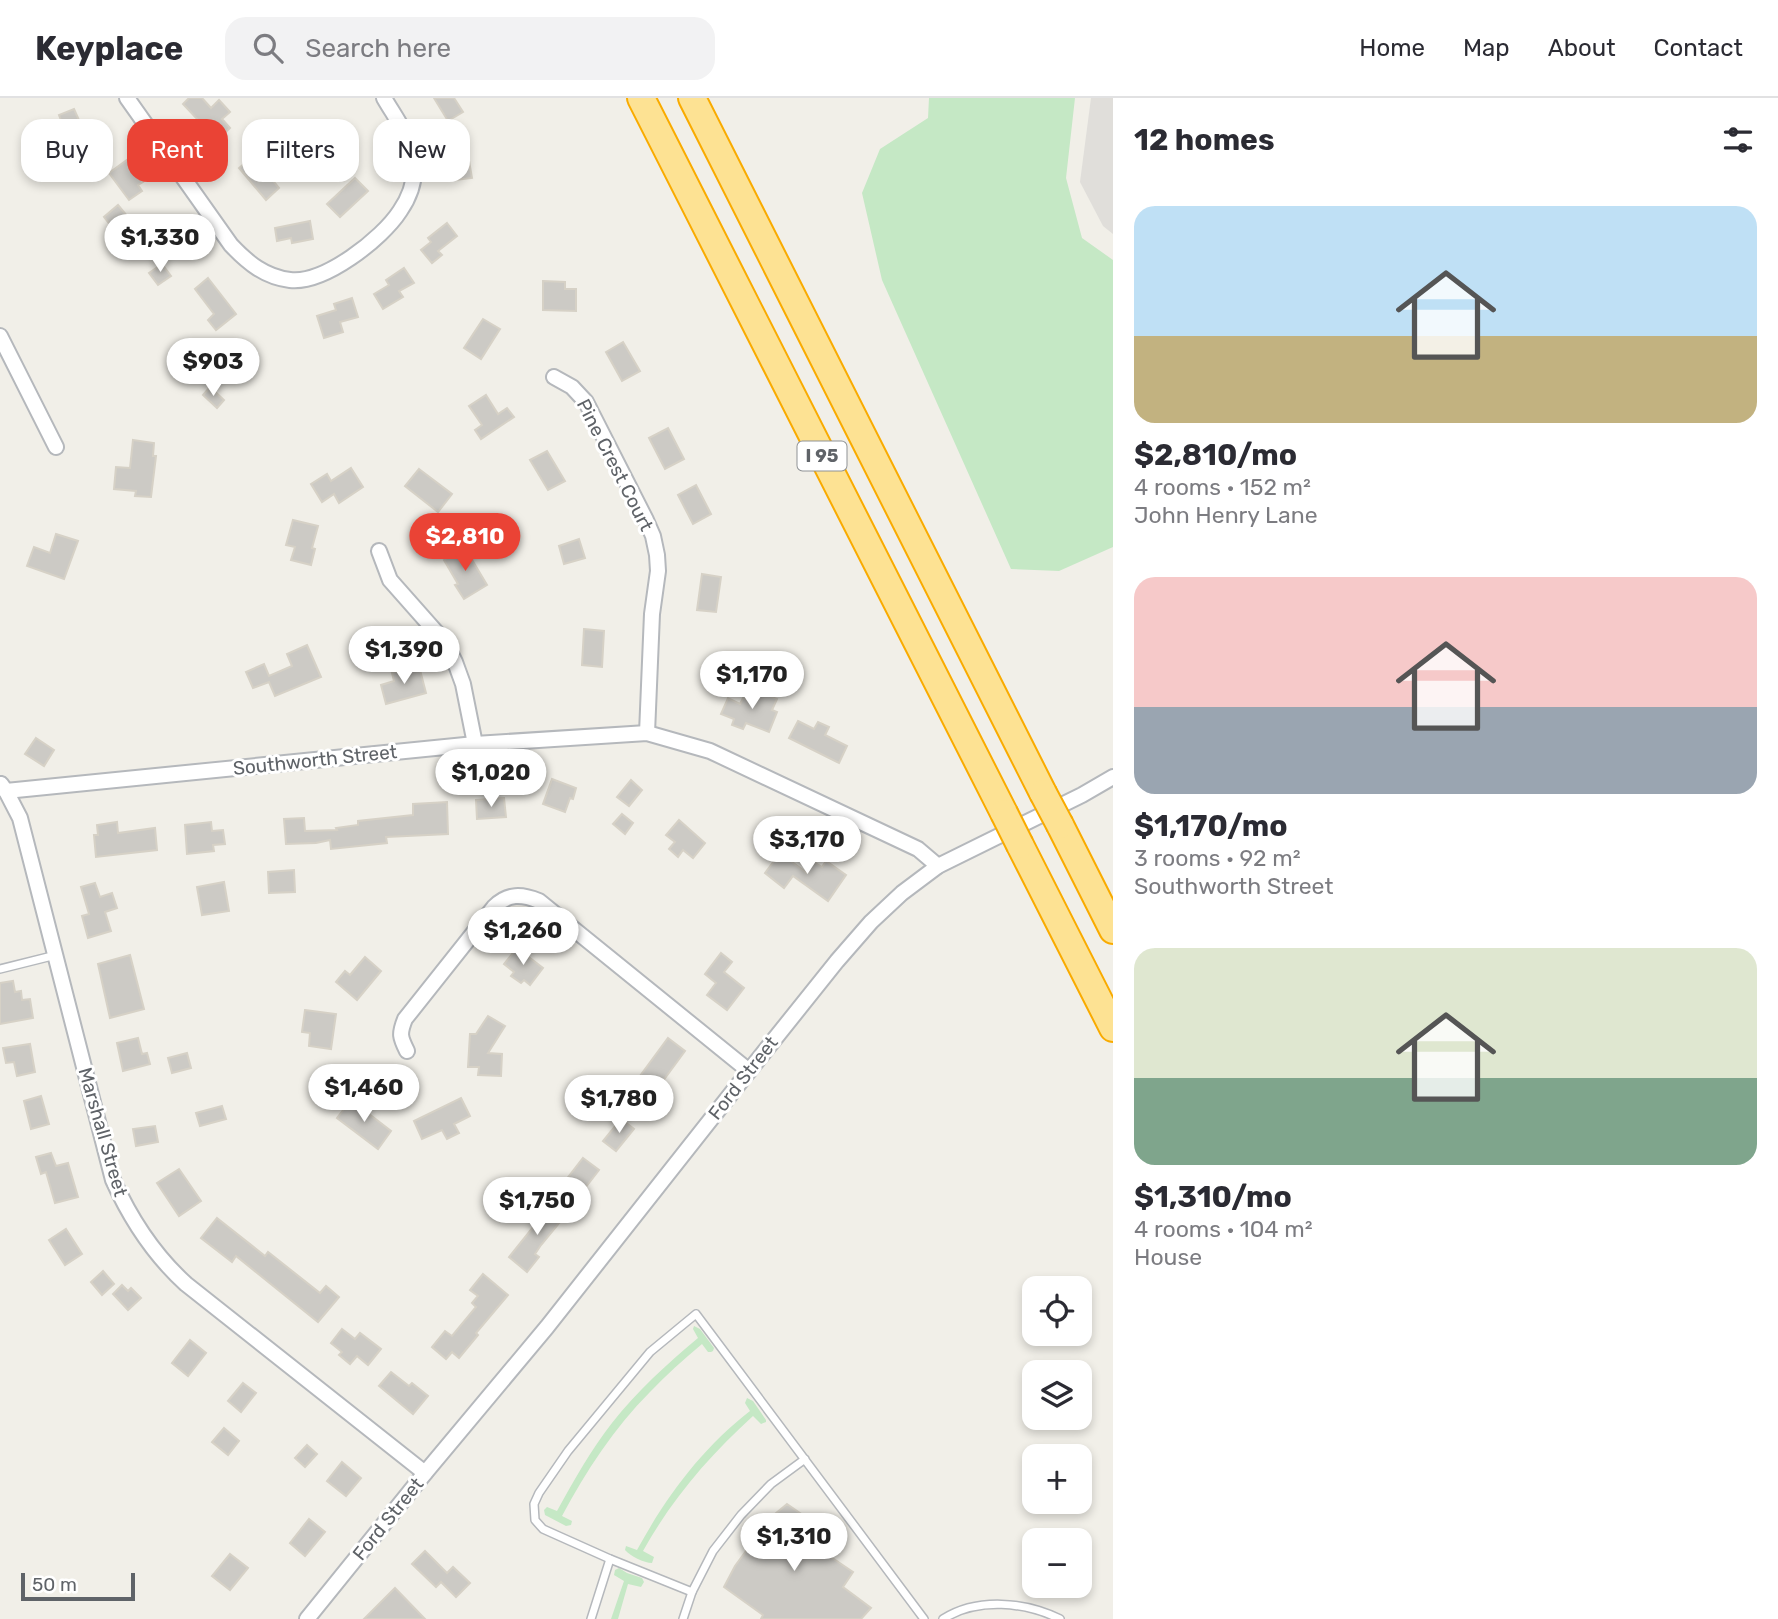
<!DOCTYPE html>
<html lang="en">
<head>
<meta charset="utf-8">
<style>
	body { margin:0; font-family:Rubik,sans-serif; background:#f2f2f3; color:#2b2b33; height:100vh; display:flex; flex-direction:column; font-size:26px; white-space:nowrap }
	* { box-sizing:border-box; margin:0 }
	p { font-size:23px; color:#7c7c81 }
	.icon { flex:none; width:38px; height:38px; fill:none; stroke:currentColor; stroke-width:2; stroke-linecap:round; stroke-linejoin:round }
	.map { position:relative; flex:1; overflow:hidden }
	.panel { display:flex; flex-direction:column; background:#fff; width:665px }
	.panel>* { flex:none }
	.guide { position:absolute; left:21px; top:21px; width:665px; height:63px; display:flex; gap:14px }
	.tools { position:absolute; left:1022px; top:1178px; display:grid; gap:14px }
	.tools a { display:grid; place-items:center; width:70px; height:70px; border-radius:14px; background:#fff; box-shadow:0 4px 10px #0003; font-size:35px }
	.scale { position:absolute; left:21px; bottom:18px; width:114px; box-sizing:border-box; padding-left:7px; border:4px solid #5f6368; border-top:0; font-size:19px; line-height:24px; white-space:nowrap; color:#5f6368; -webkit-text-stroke:5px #fff; paint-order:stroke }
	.price { position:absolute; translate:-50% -60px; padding:0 16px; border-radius:24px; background:#fff; color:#222; font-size:23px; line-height:46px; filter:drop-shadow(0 2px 4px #0008) }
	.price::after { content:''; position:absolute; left:50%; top:42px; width:21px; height:16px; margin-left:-10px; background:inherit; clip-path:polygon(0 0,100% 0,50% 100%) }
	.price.on { background:#ea4335; color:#fff }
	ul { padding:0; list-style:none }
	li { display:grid; align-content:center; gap:14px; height:371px; padding:0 21px }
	li span { display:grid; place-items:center; height:217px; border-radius:21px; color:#555 }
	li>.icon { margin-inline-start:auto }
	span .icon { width:126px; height:126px; fill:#fffc; stroke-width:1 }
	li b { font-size:30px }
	h2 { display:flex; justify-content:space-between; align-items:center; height:84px; padding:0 21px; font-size:30px }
	.pill { padding:0 24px; border-radius:21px; background:#fff; box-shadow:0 4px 10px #0003; font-size:24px; line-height:63px }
	.pill.on { background:#ea4335; color:#fff }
	header { display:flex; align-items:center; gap:42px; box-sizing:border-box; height:98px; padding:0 35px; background:#fff; border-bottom:2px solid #e1e1e2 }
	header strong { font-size:33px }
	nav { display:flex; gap:38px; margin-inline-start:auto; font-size:24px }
	.search { width:490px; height:63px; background:#f2f2f3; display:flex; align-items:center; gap:18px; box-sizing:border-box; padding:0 24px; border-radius:21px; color:#7c7c81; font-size:26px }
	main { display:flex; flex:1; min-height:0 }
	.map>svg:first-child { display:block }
	.industrial { fill:#e0deda }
	.green { fill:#c5e8c5 }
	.building { fill:#cccac5; stroke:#d6d1c6; stroke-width:2 }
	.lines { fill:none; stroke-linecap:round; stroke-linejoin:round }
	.lane-casing { stroke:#b5b8bc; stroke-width:10 }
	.street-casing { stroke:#b5b8bc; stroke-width:18 }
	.highway-casing { stroke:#f9ab00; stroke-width:30 }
	.lane { stroke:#fff; stroke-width:7 }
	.street { stroke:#fff; stroke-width:14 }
	.highway { stroke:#fde293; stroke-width:26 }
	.highway-bridge-casing { stroke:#f9ab00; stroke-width:30; stroke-linecap:butt }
	.highway-bridge { stroke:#fde293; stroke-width:26 }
	.labels { text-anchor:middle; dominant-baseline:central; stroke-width:6; stroke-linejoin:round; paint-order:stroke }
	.shield { fill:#fff; stroke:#8f9295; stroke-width:2 }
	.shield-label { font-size:18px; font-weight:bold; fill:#5f6368 }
	.street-label { font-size:19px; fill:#5f6368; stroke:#fff }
</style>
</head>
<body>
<header>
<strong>Keyplace</strong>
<div class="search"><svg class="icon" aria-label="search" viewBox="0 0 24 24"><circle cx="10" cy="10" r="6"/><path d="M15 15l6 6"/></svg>Search here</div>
<nav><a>Home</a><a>Map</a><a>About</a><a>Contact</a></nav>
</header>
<main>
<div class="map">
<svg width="1113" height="1521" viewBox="0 0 1113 1521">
	<rect width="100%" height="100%" fill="#f1efe8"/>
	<polygon class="industrial" points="1091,0 1113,0 1113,136 1103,128 1080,84"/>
	<g class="green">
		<polygon points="929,0 1075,0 1066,80 1082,140 1113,162 1113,449 1059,473 1011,471 882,182 862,95 880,51 928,20"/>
		<path d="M 694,1228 L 700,1231 L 714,1250 L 713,1253 L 711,1254 L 708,1254 L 702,1246 C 684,1261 666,1277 650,1294 C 614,1330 586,1373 562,1418 L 572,1423 L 571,1427 L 566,1428 L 545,1417 L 544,1412 L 547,1409 L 557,1413 C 574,1382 591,1352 612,1325 C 637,1293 667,1266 698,1240 L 693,1231 Z"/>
		<path d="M 747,1300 L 753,1303 L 766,1322 L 766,1324 L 761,1326 L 753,1318 C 709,1358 672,1401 643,1453 L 654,1459 L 652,1465 C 644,1465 630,1458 625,1452 L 626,1448 L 637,1452 C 666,1399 702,1350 750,1313 L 745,1305 Z"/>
		<polygon points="619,1470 627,1475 642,1480 644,1484 641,1489 628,1486 618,1521 611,1521 624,1483 614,1477 615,1472"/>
	</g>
	<g class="building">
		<polygon points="189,0 202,0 211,10 219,2 230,14 222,21 230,30 217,42 183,6"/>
		<polygon points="434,0 454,0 463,14 448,23"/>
		<polygon points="74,11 86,38 70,45 59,17"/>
		<polygon points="334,31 349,46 347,49 353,56 344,65 322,43"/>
		<polygon points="468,57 472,80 456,82 452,60"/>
		<polygon points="253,58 266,74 272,69 280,79 274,84 279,90 266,102 239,70"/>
		<polygon points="127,62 143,84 138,87 142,93 129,102 109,75"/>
		<polygon points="355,80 368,93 340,119 327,106"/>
		<polygon points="118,107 133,125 118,137 104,119"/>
		<polygon points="310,123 313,141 292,145 291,140 277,143 275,130"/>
		<polygon points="447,125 457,138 438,153 442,157 432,165 421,152 431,144 428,140"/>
		<polygon points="171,126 186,144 172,156 157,137"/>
		<polygon points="162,166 171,178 158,187 149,175"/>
		<polygon points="404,170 414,185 399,193 403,199 383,211 374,196 389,187 386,182"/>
		<polygon points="208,180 236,216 216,232 208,222 214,216 195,191"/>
		<polygon points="543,183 565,184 565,191 576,191 576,213 543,212"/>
		<polygon points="352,200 358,219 340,224 343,234 324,240 317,218 336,212 334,206"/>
		<polygon points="483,221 500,231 481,261 464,250"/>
		<polygon points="623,244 640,273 622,283 606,254"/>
		<polygon points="210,289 224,302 217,310 203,297"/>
		<polygon points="486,297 498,316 507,310 514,319 481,341 475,332 482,327 469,308"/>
		<polygon points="668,330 684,361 665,371 649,340"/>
		<polygon points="133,342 154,345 153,358 156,358 151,399 135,398 136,393 114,391 116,369 130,370"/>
		<polygon points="547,353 565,383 548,392 530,362"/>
		<polygon points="351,370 363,389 339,405 334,396 322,404 311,386 327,376 331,383"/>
		<polygon points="419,371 452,396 438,414 405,388"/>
		<polygon points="696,387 711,416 693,426 678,397"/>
		<polygon points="293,422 318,428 312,450 315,451 311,467 291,462 295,449 286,447"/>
		<polygon points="56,436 78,443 64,481 27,468 34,449 50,455"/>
		<polygon points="579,441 585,460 564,466 559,448"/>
		<polygon points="465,450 487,487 464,501 455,487 458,486 444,462"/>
		<polygon points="702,476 721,479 716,514 697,512"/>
		<polygon points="584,531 604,533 602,569 582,567"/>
		<polygon points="307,547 321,579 275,598 269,584 253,590 246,574 264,566 269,578 292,568 287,556"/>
		<polygon points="419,568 426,595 386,606 381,587 394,583 392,575"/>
		<polygon points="753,591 777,601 772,612 777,614 769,634 746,625 743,631 732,627 734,621 721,616 728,600 740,606 743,600 748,602"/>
		<polygon points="798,623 814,631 818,624 829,629 825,637 847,648 839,665 789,640"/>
		<polygon points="36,640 54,652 44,668 25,656"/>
		<polygon points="552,681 576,690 573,701 570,700 565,714 543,706"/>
		<polygon points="631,682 642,692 629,708 617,699"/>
		<polygon points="504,700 506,719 477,721 476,702"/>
		<polygon points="447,704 448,736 386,739 387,745 331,751 330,742 316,745 286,746 284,721 304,720 305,733 337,732 336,730 358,727 358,723 413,717 413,706"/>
		<polygon points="622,716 633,725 625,736 613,726"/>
		<polygon points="679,722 705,745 693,760 683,752 678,759 669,751 675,744 666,737"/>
		<polygon points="117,724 118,735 155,730 157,752 96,759 94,737 98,737 97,727"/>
		<polygon points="211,724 212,733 223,732 225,746 213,747 214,753 187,756 185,727"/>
		<polygon points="780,755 807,775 814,764 822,769 826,763 846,777 828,803 793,778 784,790 765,775"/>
		<polygon points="294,772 295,794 269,795 268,774"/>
		<polygon points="224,784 229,813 202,817 197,789"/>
		<polygon points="95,785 100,799 112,795 117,810 105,814 111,833 88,840 82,818 89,816 81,789"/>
		<polygon points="517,850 543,870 530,887 524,882 521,885 511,878 514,874 504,866"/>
		<polygon points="721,855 732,864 724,874 744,890 727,912 707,897 716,885 705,876"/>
		<polygon points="130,857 144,911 110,920 98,866"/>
		<polygon points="365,859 381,873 357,902 336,884 345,873 350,877"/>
		<polygon points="13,883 15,894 21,893 22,902 30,901 33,920 0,926 0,885"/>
		<polygon points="305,912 336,916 331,951 309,948 310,935 302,934"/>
		<polygon points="488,918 505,928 488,955 502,956 501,978 478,977 479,969 468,969 470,936 476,936"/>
		<polygon points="138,940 142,956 147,955 150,966 123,973 117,945"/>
		<polygon points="668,940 685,953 654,995 637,982"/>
		<polygon points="30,946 35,974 17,978 14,964 6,965 3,950"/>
		<polygon points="187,955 191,970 172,975 168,960"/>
		<polygon points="41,998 49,1026 31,1031 24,1003"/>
		<polygon points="461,1000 470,1018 454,1026 459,1035 447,1041 442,1032 422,1041 414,1023"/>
		<polygon points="351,1002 391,1033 378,1051 337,1020"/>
		<polygon points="222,1008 226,1021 200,1028 196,1015"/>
		<polygon points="621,1021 634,1031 616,1053 603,1043"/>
		<polygon points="155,1028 158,1044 136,1048 133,1031"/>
		<polygon points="51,1055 56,1068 68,1065 78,1099 55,1105 46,1074 41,1076 36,1059"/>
		<polygon points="583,1060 599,1072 578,1099 562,1087"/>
		<polygon points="179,1071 201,1103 179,1118 157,1085"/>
		<polygon points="548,1104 565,1118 541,1147 535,1156 539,1159 527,1174 509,1159 534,1128 531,1125"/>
		<polygon points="217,1120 265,1158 268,1154 320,1195 326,1188 339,1199 318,1224 236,1158 232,1164 201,1140"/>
		<polygon points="66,1131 82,1156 65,1167 49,1142"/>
		<polygon points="103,1173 114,1186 102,1197 91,1184"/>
		<polygon points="483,1176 508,1197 476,1235 478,1237 459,1260 452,1254 446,1261 432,1249 445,1233 452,1238 476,1209 472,1205 478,1198 470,1192"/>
		<polygon points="122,1187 128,1193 131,1190 141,1200 128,1212 113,1196"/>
		<polygon points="342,1231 355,1241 360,1235 381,1251 368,1267 357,1258 350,1266 339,1257 342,1254 331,1245"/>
		<polygon points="190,1242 206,1255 188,1278 172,1265"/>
		<polygon points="391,1274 409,1288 412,1285 428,1298 413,1316 379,1288"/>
		<polygon points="243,1285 256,1295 241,1314 228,1303"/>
		<polygon points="224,1330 239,1343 228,1357 212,1344"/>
		<polygon points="307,1347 317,1356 305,1369 295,1360"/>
		<polygon points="342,1364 361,1380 346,1398 327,1383"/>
		<polygon points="787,1406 836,1440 825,1455 853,1474 843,1489 871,1510 861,1521 761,1521 763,1517 724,1489 735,1468 754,1442 775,1416"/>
		<polygon points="309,1421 325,1434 305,1458 290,1445"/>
		<polygon points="425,1453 447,1475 453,1469 470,1485 456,1499 441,1484 436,1489 412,1466"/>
		<polygon points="230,1456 248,1470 230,1492 212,1478"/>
		<polygon points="395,1490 425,1521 364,1521"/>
	</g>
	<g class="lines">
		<g class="lane-casing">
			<g id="lane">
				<polyline points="0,871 56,857"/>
				<polyline points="805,1361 771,1386 741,1417 713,1453 692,1494 610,1461 543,1431 535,1422 534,1406 539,1395 568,1353 650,1254 696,1216 924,1521"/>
				<polyline points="591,1521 610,1461"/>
				<polyline points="683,1521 692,1494"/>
				<path d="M 943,1521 C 978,1499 1025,1504 1060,1521"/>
			</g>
		</g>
		<g class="street-casing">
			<g id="street">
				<path d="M 127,0 L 231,147 C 248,165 265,179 290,182 C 324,186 382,141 400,113 C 409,100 415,84 414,68 C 414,43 396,21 384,0"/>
				<polyline points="0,238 56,349"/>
				<polyline points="554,279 572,289 586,304 646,422 653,438 657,457 658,473 652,516 647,635"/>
				<polyline points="379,453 390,482 436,534 448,550 455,564 463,586 475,646"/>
				<path d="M 1,686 L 6,693 L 20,720 L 113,1082 C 131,1122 154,1157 186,1186 L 425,1375"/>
				<polyline points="6,693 475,646 647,635 710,653 918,751 938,768"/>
				<path d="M 407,953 C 400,939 399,936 405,921 L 494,809 C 508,795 522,796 539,803 L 749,973"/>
				<polyline points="307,1521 425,1375 547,1229 749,973 837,863 871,824 902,795 938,768 1082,697 1113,679"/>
			</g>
		</g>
		<g class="highway-casing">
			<g id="highway">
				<polyline points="641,0 1004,715"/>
				<polyline points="692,0 1043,695"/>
				<polyline points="1060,727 1113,832"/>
				<polyline points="1020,747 1113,930"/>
			</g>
		</g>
		<use href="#lane" class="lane"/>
		<use href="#street" class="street"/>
		<use href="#highway" class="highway"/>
		<g class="highway-bridge-casing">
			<g id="highway-bridge">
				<polyline points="1043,695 1060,727"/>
				<polyline points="1004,715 1020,747"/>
			</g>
		</g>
		<use href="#highway-bridge" class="highway-bridge"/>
	</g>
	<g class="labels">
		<rect class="shield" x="797.5" y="343.5" width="49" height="29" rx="5"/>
		<g class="shield-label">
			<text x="822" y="358">I 95</text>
		</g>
		<g class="street-label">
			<text transform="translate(615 367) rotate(63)">Pine Crest Court</text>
			<text transform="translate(315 662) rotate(-6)">Southworth Street</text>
			<text transform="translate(743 980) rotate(-52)">Ford Street</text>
			<text transform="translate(103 1034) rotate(74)">Marshall Street</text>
			<text transform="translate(388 1421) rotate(-51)">Ford Street</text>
		</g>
	</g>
</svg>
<div class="tools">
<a><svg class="icon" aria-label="locate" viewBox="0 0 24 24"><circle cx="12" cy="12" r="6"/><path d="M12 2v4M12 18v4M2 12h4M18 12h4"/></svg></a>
<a><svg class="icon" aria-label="layers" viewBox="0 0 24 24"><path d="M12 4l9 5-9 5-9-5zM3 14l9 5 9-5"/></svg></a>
<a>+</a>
<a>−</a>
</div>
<div class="scale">50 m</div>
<b class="price" style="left:160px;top:176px">$1,330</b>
<b class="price" style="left:213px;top:300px">$903</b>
<b class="price on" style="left:465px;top:475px">$2,810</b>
<b class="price" style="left:404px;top:588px">$1,390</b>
<b class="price" style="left:752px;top:613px">$1,170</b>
<b class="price" style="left:491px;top:711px">$1,020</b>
<b class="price" style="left:807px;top:778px">$3,170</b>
<b class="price" style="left:523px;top:869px">$1,260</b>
<b class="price" style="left:364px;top:1026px">$1,460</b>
<b class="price" style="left:619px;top:1037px">$1,780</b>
<b class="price" style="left:537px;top:1139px">$1,750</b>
<b class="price" style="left:794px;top:1475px">$1,310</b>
<div class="guide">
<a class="pill">Buy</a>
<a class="pill on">Rent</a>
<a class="pill">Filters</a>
<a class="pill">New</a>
</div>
</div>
<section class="panel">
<h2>12 homes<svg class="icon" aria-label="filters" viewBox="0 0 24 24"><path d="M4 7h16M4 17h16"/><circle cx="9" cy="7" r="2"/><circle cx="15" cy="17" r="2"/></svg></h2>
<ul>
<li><span style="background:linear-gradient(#bfe0f5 60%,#c2b280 0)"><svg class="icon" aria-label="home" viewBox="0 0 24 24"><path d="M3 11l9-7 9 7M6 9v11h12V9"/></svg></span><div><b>$2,810/mo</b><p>4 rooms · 152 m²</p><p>John Henry Lane</p></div></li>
<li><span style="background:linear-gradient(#f6c9c9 60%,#9aa5b1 0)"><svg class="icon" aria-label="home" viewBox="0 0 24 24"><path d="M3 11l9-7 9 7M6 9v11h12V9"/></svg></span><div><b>$1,170/mo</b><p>3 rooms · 92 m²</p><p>Southworth Street</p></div></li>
<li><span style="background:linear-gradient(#dfe7d0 60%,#7fa58c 0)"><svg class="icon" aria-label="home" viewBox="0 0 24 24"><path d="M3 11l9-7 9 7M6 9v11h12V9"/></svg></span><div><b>$1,310/mo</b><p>4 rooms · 104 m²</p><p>House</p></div></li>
</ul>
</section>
</main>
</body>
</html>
